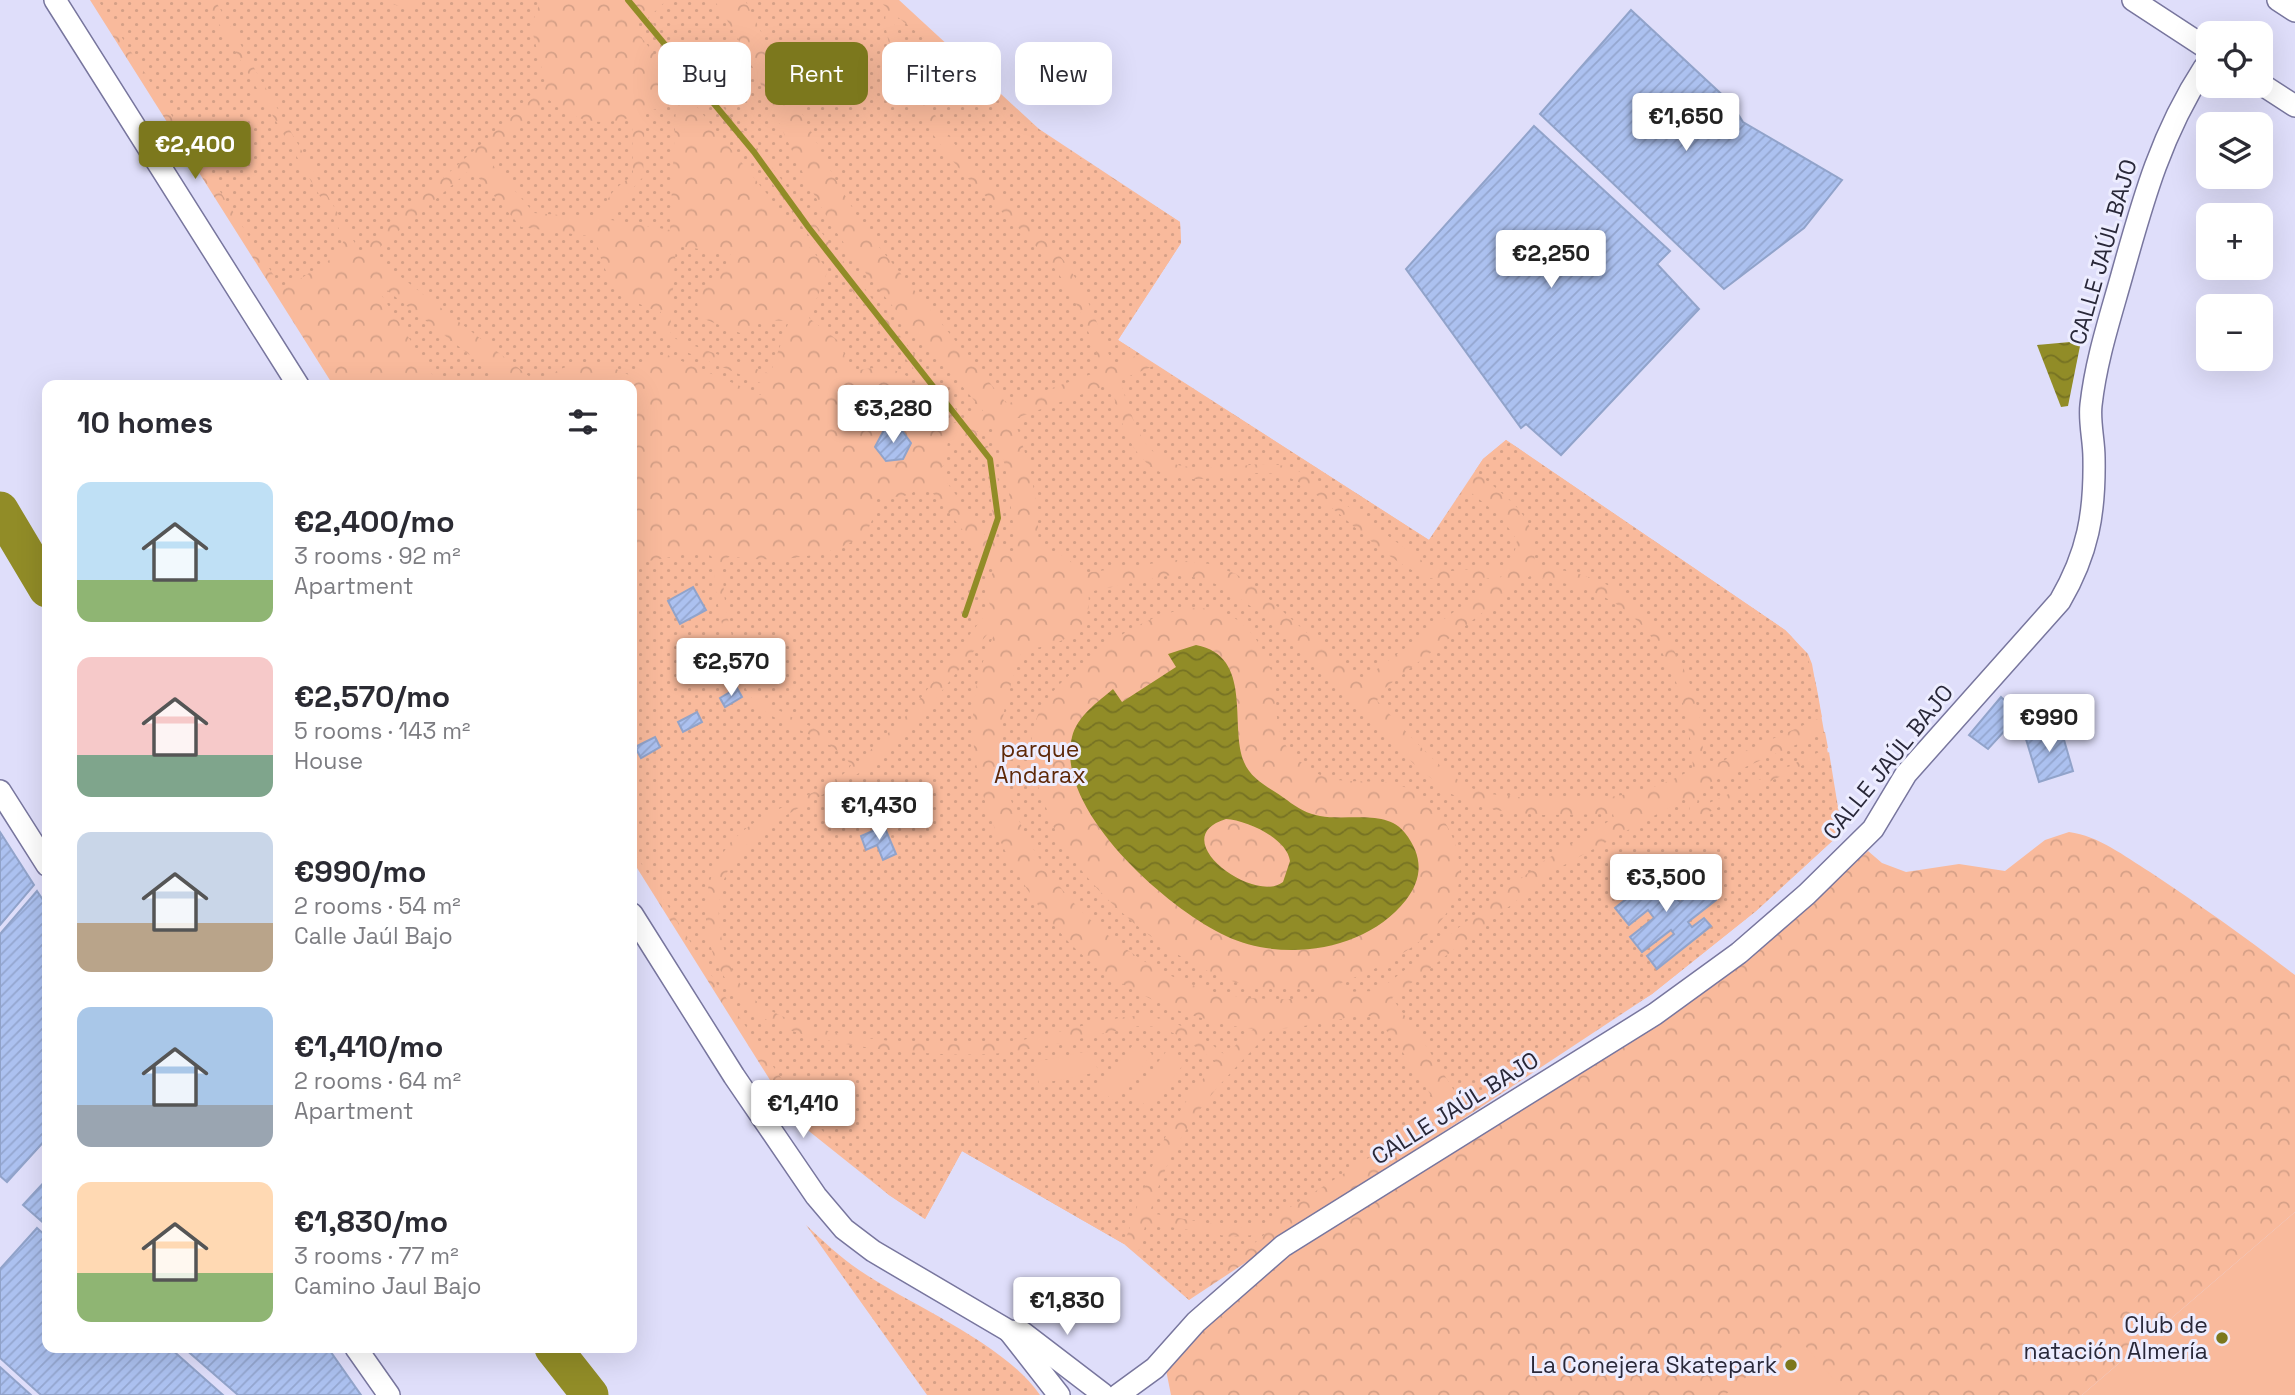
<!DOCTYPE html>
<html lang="en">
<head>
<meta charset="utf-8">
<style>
	body { margin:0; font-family:"Space Grotesk",sans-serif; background:#f7f7f7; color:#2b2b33; height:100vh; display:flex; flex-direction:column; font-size:26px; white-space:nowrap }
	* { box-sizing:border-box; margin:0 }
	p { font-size:23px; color:#7c7c81 }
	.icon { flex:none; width:38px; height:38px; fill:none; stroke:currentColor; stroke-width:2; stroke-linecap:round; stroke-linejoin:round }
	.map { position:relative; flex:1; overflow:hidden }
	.details { position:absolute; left:42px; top:380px; width:595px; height:973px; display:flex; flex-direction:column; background:#fff; border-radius:14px; box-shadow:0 7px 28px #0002 }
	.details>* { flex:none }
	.top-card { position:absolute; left:658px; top:42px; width:665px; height:63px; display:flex; gap:14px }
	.tools { position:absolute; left:2196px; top:21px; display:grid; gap:14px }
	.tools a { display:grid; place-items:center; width:77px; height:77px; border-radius:14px; background:#fff; box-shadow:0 7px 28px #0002; font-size:35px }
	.price { position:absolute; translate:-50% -60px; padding:0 16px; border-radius:7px; background:#fff; color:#222; font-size:23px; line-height:46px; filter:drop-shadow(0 2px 4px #0008) }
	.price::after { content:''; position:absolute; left:50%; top:42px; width:21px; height:16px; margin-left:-10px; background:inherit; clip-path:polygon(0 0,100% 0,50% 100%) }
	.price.current { background:#7c781d; color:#fff }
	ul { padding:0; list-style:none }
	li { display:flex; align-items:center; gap:21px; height:175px; padding:0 35px }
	li span { display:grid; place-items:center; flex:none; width:196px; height:140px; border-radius:14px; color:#555 }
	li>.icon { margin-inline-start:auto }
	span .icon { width:84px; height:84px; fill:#fffc; stroke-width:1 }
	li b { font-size:30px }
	h2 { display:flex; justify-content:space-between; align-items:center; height:84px; padding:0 35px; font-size:30px }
	.pill { padding:0 24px; border-radius:14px; background:#fff; box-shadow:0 7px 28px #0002; font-size:24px; line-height:63px }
	.pill.current { background:#7c781d; color:#fff }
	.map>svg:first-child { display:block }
	.park { fill:url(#park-crowns) }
	.garden { fill:url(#garden-dots) }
	.pitch { fill:#f9ba9c }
	.water { fill:url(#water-waves); fill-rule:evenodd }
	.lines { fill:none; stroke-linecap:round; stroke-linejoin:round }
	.stream { stroke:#918c27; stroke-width:6 }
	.river { stroke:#918c27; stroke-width:37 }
	.building { fill:url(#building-hatch); stroke:#91a3ca; stroke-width:2 }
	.minor-casing { stroke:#78769e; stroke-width:24 }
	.minor { stroke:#fff; stroke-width:21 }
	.poi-dot { fill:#7c781d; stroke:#ededff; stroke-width:2.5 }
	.labels { text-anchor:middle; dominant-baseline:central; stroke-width:6; stroke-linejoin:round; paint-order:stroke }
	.street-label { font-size:23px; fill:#292839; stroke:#ededff }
	.park-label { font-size:23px; fill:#5e2808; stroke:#ededff }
	.poi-label { font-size:23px; fill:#292839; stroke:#ededff; text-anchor:end }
</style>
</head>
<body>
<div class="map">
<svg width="2295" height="1395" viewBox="0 0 2295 1395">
	<defs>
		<pattern id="park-crowns" width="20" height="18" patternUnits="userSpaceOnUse" patternTransform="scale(1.75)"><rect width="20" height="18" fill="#f9ba9c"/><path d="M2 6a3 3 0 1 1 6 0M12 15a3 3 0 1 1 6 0" fill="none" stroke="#d5a087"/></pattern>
		<pattern id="garden-dots" width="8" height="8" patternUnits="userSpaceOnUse" patternTransform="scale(1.75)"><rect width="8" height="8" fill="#f9ba9c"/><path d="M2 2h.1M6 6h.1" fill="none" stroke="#d5a087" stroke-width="1.8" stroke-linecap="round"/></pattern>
		<pattern id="water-waves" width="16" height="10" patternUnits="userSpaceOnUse" patternTransform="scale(1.75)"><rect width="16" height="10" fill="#918c27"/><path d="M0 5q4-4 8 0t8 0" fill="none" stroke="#767223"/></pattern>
		<pattern id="building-hatch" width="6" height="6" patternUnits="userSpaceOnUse" patternTransform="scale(1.75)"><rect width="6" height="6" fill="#acc1f0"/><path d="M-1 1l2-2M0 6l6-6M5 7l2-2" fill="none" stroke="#94a6cf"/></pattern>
	</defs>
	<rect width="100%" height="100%" fill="#dfdefa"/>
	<g class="park">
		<polygon points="90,0 899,0 1039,129 1180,222 1181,243 1118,340 1429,540 1483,459 1506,440 1785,630 1808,654 1812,664 1842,832 1756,911 1652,994 1189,1300 1124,1244 962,1151 925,1219 889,1195 795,1120 632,860 632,385 333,385"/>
		<path d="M 2069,832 C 2099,836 2124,856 2150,872 C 2200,905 2248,939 2295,975 L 2295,1212 L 2082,1395 L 1171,1395 L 1166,1370 L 1205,1327 L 1293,1251 L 1650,1028 L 1715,984 L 1787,925 L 1868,851 L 1882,863 L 1906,872 L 1959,864 L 2005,871 L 2045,840 Z"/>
	</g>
	<g class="garden">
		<polygon points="98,0 205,0 345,239 334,257 283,290"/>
		<polygon points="215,0 381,0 413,11 414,0 541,0 531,26 546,86 360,252"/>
		<path d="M 667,0 L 714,0 C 761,69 786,151 830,222 C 873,291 933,350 984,412 L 963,419 L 759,150 L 648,18 Z"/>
		<path d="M 745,0 L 878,0 L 886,7 C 883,29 890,48 898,69 C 913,107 936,142 963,173 C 994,207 1031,235 1058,273 C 1079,302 1090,337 1103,370 L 1007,404 L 866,231 L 833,175 Z"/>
		<path d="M 895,15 L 1054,141 L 1180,222 L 1181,243 L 1118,340 L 1140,354 L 1113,366 C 1101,333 1089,297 1069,268 C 1045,233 1010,208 981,176 C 952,144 929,109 911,70 C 903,54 891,34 895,15 Z"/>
		<path d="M 640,19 L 744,143 L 803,228 L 956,423 L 944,422 L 928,401 L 903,389 L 908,377 C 892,365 870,367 853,372 L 847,365 L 841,343 L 809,318 L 828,270 L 632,26 Z"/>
		<path d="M 549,100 C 577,122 598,127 632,117 L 633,176 C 614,187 607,197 599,218 L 534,213 L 485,156 Z"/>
		<polygon points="676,104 670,230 611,220 618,205 643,177 645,112"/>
		<path d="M 471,169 L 521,227 L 596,237 C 602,278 621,301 661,312 L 658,331 L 667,344 L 765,385 L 761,395 L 665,354 L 646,362 L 633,377 C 599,358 568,357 539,384 L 379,260 L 381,246 Z"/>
		<polygon points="676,246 731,253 721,275 696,294 699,317 740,333 760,320 789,321 770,374 676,339 670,333"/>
		<polygon points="370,277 508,385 439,385"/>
		<path d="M 1156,365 L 1429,540 L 1465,488 L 1500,516 L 1517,540 L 1512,565 L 1452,571 L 1429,566 L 1304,474 C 1284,462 1264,463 1241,466 C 1158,474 1143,459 1120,380 Z"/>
		<path d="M 1110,384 C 1119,412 1125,445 1149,465 C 1190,498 1245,460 1290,478 C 1306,484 1320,498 1333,509 C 1364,533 1403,576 1444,581 C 1463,584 1484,579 1502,576 L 1361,681 L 1261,592 L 1236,574 L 1210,564 L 1177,560 L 1085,573 L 1064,556 L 1038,547 C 1040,502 1029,461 1014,419 Z"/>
		<polygon points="991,426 1005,465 1017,551 1007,556 995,541 1002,518 995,455 976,432"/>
		<polygon points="968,438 986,461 993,516 985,535 940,473 946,458 948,440"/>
		<path d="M 1506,440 L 1785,630 C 1814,657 1815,678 1822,717 L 1702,770 C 1710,696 1667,611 1597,580 C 1577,572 1555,569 1534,565 C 1539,515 1510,501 1475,471 L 1483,459 Z"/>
		<path d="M 927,486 L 994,569 L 985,593 L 991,607 L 909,713 L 858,762 C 846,752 833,740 820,732 C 803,721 783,715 768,703 C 735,676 721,602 723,562 L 730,556 C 764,564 848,559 869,527 C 874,519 875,505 876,496 L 902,497 Z"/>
		<path d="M 704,551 L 716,560 C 709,593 735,691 764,711 C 788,728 835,740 851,765 C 847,773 839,777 831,782 C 784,812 732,817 711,878 C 700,908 707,949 723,975 C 734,993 749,1010 767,1020 C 815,1048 947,1059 1002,1053 C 1037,1049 1072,1040 1106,1033 C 1118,1031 1131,1026 1143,1026 C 1171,1025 1196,1047 1217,1063 C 1164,1119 1149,1174 1124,1244 L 962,1151 L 925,1219 L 889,1195 L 849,1160 L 801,1107 L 720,989 L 632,849 L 632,564 Z"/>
		<path d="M 1176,574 L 1203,579 L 1223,587 L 1266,617 L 1415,765 L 1449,793 L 1479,806 L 1506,812 L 1544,815 L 1613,814 L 1614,818 L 1542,862 L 1378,991 L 1344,992 L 1341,983 C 1399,961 1483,917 1454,841 C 1447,821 1431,800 1411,790 C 1380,773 1339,791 1310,769 C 1259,733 1288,708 1267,660 C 1230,570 1140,616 1087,660 C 1065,678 1041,698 1034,727 C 1027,752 1033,776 1043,799 C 1047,810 1051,823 1057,834 C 1089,894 1170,961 1235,982 C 1261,990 1288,989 1315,988 L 1319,998 C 1278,1000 1237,1001 1198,987 C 1103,954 1007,852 1001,749 C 999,716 1012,680 1022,650 C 1056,646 1095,635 1088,592 Z"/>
		<path d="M 1530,576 C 1552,581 1577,584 1598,594 C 1666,625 1690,700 1693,769 C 1640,800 1578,804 1518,797 C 1504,795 1488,795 1476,790 C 1445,778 1402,726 1377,701 L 1381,691 Z"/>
		<path d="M 998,621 L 1000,624 C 939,728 990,855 1064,937 C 1109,987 1187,1021 1253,1029 L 1225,1055 C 1202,1036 1177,1019 1146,1016 C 1121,1013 1056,1034 1027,1039 C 961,1051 807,1044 755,1000 C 734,982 724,956 720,930 C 705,826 819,811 880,757 C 924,718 960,667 998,621 Z"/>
		<polygon points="1825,732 1828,748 1696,809 1700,787"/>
		<polygon points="1829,752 1842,832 1756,911 1652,994 1465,1108 1423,1041 1392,998 1557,869 1690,796 1689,822"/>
		<path d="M 1359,1014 L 1374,1017 L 1394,1039 L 1436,1103 L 1383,1149 L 1263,1224 L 1235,1228 L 1150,1213 C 1176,1127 1211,1092 1272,1030 L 1327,1023 Z"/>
		<polygon points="1440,1109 1446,1119 1381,1160"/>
		<polygon points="1146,1223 1232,1237 1265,1234 1189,1300 1138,1253"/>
		<path d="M 806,1225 C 823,1241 840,1257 859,1270 C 913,1307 1003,1342 1040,1395 L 927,1395 Z"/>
	</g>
	<g class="pitch">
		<polygon points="1136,1041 1152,1054 1116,1102 1098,1089"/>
		<polygon points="1168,1049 1186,1061 1150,1109 1133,1095"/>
		<polygon points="1093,1050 1098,1072 1039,1084 1035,1062"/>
		<polygon points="2295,1212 2295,1395 2082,1395"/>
		<polygon points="1796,1335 1847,1395 1725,1395"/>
	</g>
	<g class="water">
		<polygon points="2081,341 2068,406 2061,407 2037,345"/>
		<path d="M 1196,645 C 1254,656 1229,726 1244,762 C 1251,780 1272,789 1287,800 C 1297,808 1308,814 1320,816 C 1347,821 1387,809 1405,833 C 1423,856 1423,878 1406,900 C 1366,951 1283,963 1226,936 C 1168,909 1054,810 1072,737 C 1077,716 1098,702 1113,689 L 1122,702 L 1176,667 L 1168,654 ZM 1226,819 C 1246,820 1287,838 1290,861 L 1283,882 C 1254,905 1163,838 1226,819 Z"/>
	</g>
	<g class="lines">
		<polyline class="stream" points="628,0 754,152 809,228 990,459 998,518 965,615"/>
		<g class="river">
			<polyline points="0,510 47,589"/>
			<polyline points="553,1348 590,1395"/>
		</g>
	</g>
	<g class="building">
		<polygon points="1631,10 1731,103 1743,122 1842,180 1804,228 1724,289 1540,114"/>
		<polygon points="1534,126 1670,251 1657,264 1699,309 1561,455 1526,424 1521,428 1406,269"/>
		<polygon points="901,429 911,443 903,459 886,461 875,447 884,430"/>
		<polygon points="693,587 706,610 680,624 668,601"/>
		<polygon points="737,688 742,697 725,707 720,698"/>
		<polygon points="2001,697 2020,714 1988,749 1969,735"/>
		<polygon points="697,712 702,722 683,732 678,722"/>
		<polygon points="2060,726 2073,771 2039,782 2025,736"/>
		<polygon points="655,737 660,747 641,758 635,747"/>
		<polygon points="884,826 896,854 883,860 877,845 866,850 861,836"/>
		<polygon points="0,832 34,885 0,925"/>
		<polygon points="1673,862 1690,883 1674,896 1680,902 1703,884 1716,900 1688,922 1692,927 1704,918 1711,926 1657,969 1647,956 1674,934 1671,930 1642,952 1630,937 1654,918 1648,910 1629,925 1615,908"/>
		<polygon points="37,891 47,906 47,1138 7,1182 0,1176 0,934"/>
		<polygon points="47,1179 47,1226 23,1205"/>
		<polygon points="37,1228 47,1237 47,1348 170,1348 223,1395 41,1395 0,1358 0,1269"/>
		<polygon points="184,1348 328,1348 361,1395 238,1395"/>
		<polygon points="0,1367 31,1395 0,1395"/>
	</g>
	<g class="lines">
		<g class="minor-casing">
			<g id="minor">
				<polyline points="55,0 298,385"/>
				<polyline points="2133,0 2208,49"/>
				<polyline points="2278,0 2295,11"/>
				<polyline points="2261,84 2295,106"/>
				<polyline points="0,791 47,865"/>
				<polyline points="632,914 734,1076 816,1196 844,1229 873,1251 1009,1331 1022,1332 1103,1394"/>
				<polyline points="1009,1331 1059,1395"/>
				<polyline points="356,1348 389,1395"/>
				<path d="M 1118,1395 L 1155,1368 L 1196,1322 L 1283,1246 L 1655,1014 L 1739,953 L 1807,894 L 1873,829 L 1906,774 L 2060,601 C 2088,553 2095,513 2094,458 C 2094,440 2089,422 2091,405 C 2096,360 2110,318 2122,275 C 2143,200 2161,134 2204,68"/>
			</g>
		</g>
		<use href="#minor" class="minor"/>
	</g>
	<g class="poi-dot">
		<circle cx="2222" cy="1338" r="7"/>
		<circle cx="1791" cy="1365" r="7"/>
	</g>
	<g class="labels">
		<g class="street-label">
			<text transform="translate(2103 252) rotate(-74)">CALLE JAÚL BAJO</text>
			<text transform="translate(1888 762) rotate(-51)">CALLE JAÚL BAJO</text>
			<text transform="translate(1455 1108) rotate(-32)">CALLE JAÚL BAJO</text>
		</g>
		<g class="park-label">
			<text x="1040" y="749">parque<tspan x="1040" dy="26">Andarax</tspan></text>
		</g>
		<g class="poi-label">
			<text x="2208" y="1325">Club de<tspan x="2208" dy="26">natación Almería</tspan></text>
			<text x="1777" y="1365">La Conejera Skatepark</text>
		</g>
	</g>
</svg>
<div class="tools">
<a><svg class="icon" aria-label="locate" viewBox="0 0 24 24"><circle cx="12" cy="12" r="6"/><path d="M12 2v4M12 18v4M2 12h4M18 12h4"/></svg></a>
<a><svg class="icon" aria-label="layers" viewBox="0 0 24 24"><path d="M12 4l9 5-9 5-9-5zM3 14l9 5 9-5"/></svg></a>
<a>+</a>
<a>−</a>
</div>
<b class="price" style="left:1686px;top:153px">€1,650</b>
<b class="price current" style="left:195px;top:181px">€2,400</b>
<b class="price" style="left:1551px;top:290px">€2,250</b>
<b class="price" style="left:893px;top:445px">€3,280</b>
<b class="price" style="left:731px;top:698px">€2,570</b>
<b class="price" style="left:2049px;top:754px">€990</b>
<b class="price" style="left:879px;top:842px">€1,430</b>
<b class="price" style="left:1666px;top:914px">€3,500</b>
<b class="price" style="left:803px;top:1140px">€1,410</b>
<b class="price" style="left:1067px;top:1337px">€1,830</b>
<div class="top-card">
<a class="pill">Buy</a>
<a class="pill current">Rent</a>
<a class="pill">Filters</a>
<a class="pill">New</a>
</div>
<section class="details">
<h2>10 homes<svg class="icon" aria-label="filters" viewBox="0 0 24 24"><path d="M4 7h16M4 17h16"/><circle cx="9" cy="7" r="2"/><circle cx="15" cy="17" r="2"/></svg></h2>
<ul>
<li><span style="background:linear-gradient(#bfe0f5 70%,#8fb573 0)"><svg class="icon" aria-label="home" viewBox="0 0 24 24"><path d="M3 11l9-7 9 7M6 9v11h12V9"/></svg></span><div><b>€2,400/mo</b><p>3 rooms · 92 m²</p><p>Apartment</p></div></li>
<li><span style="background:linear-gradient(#f6c9c9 70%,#7fa58c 0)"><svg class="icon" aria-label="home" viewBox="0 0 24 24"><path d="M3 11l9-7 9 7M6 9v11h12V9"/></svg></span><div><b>€2,570/mo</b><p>5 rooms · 143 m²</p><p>House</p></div></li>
<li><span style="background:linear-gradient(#c9d6e8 65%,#b9a48a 0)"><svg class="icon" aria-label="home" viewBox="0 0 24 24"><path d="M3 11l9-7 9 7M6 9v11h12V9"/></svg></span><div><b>€990/mo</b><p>2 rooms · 54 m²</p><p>Calle Jaúl Bajo</p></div></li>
<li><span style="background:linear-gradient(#a9c7e8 70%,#9aa5b1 0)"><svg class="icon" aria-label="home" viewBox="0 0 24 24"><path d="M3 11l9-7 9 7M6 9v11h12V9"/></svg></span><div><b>€1,410/mo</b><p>2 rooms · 64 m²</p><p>Apartment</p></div></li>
<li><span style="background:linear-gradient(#ffd9b3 65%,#8fb573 0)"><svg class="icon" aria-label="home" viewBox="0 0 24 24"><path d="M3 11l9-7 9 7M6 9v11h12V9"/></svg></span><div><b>€1,830/mo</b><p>3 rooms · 77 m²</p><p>Camino Jaul Bajo</p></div></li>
</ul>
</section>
</div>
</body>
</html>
